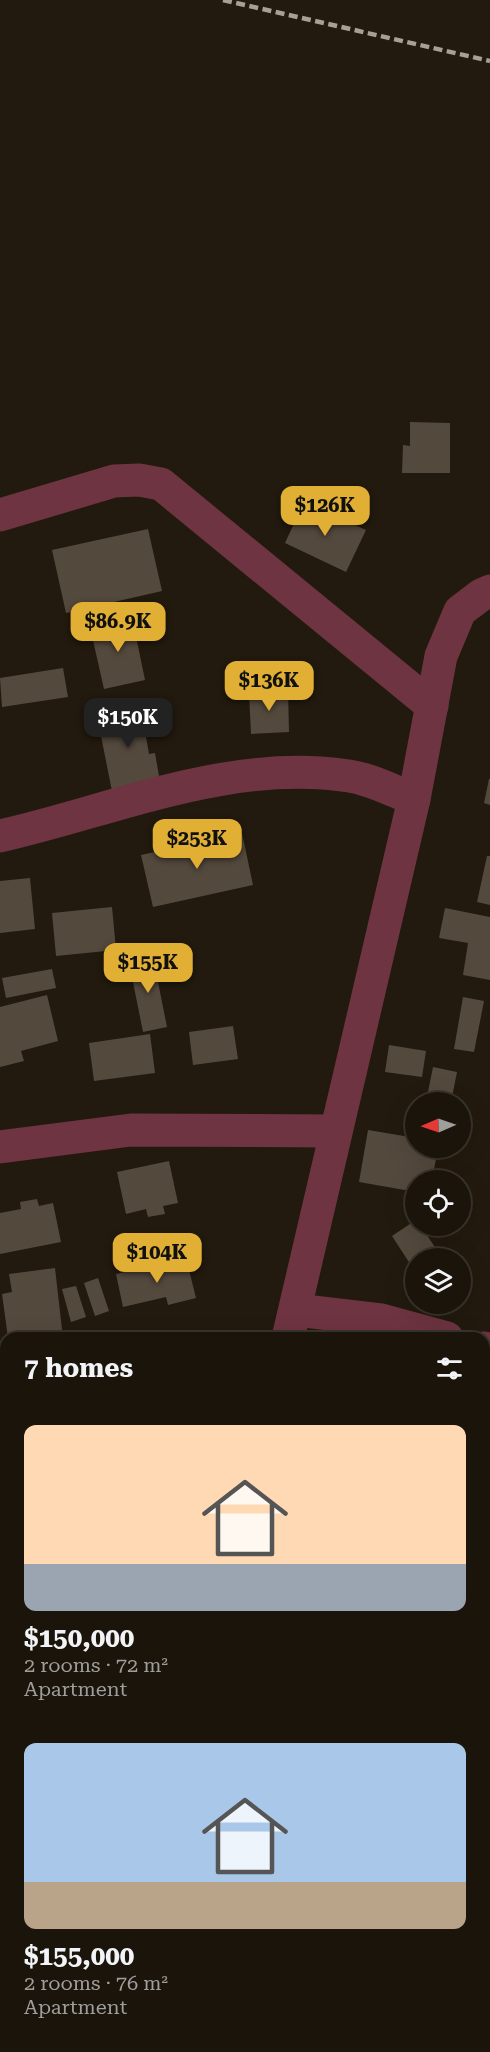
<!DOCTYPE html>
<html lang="en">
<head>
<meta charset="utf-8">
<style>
	body { margin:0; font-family:"Roboto Serif",serif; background:#272118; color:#f1f3f6; height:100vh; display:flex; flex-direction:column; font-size:22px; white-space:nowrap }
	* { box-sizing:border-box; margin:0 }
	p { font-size:20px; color:#9f9e9c }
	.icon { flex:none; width:33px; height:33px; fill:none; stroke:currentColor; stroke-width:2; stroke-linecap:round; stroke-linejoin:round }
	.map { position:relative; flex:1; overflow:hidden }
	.details { position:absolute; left:0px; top:1332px; width:490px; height:720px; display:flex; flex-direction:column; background:#1a140a; border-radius:18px 18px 0 0; box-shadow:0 6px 24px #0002,0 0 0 2px #38332b }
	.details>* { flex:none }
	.needle { width:39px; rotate:268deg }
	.fabs { position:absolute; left:405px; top:1092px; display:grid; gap:12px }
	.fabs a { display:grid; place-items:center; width:66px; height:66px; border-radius:50%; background:#1a140a; box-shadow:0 6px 24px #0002,0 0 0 2px #38332b; font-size:30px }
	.price { position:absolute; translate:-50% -51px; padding:0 14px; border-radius:12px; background:#e1af34; color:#111; font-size:20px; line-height:39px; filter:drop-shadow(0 2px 3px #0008) }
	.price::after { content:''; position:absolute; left:50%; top:36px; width:18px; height:14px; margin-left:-9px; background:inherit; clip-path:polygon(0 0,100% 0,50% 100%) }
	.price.on { background:#222; color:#fff }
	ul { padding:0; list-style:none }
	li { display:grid; align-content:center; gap:12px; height:318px; padding:0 24px }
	li span { display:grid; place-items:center; height:186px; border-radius:12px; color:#555 }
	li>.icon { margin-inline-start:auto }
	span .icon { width:108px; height:108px; fill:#fffc; stroke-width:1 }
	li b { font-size:26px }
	h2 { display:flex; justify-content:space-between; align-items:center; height:72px; padding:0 24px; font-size:26px }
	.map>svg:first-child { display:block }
	.building { fill:#54493d }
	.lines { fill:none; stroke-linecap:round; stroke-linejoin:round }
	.minor { stroke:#6e3441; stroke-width:33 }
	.rail { stroke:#a6a096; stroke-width:4.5; stroke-dasharray:9 4.5; stroke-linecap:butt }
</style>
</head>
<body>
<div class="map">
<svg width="490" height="2052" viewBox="0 0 490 2052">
	<rect width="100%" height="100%" fill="#221a0e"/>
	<g class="building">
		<polygon points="410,422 450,423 450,473 402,473 403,445 410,446"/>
		<polygon points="304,502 366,530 346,572 285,543"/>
		<polygon points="148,529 162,591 66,613 52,550"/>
		<polygon points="132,617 145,680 104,689 90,627"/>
		<polygon points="63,668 68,697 2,707 0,678"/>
		<polygon points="288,691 289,732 251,734 249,693"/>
		<polygon points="146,706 149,724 144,725 149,754 155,753 160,782 112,791 97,716"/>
		<polygon points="489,779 490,779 490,805 484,803"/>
		<polygon points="242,833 253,885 153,907 141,855"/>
		<polygon points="487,856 490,856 490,905 477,902"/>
		<polygon points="30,878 35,929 0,933 0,881"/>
		<polygon points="112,907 116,950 56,956 52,913"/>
		<polygon points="445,908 490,917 490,980 463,975 468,943 439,938"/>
		<polygon points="153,957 167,1027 143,1032 129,962"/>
		<polygon points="52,969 56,988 6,998 2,978"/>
		<polygon points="47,995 58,1041 21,1051 24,1061 0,1067 0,1007"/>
		<polygon points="463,997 484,1001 474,1052 454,1049"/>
		<polygon points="233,1026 238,1059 193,1065 189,1032"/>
		<polygon points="150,1034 155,1073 94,1081 89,1043"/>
		<polygon points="389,1045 426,1051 422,1077 385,1072"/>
		<polygon points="433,1067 457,1072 451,1102 426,1102"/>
		<polygon points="368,1130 416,1138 416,1148 438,1148 432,1180 416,1180 416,1192 359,1182"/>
		<polygon points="169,1161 178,1203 163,1206 165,1214 148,1217 146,1209 126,1214 117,1172"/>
		<polygon points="37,1199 39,1206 53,1203 61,1242 0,1254 0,1213 21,1209 20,1202"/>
		<polygon points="416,1220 416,1226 421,1226 442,1258 416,1258 416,1273 392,1236"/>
		<polygon points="186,1258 196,1298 168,1305 166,1297 123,1307 116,1274"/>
		<polygon points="55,1268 63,1338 8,1338 2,1294 12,1292 9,1274"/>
		<polygon points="98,1278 109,1311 95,1316 84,1283"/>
		<polygon points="76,1286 86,1317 71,1322 62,1289"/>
		<polygon points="484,1411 490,1419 490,1469 484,1473"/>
		<polygon points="6,1442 6,1468 0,1469 0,1443"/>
		<polygon points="490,1484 490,1514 484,1517 484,1486"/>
		<polygon points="0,1486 6,1486 6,1522 0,1523"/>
		<polygon points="6,1806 6,1828 0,1824 0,1815"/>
		<polygon points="490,1921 490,1953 484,1957 484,1925"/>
	</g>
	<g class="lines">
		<g class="minor">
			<polyline points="0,515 114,481 139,480 161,484 432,706"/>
			<path d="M 0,836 C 115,810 228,758 349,776 C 370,779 393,791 414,799"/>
			<polyline points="0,1147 131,1130 335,1131"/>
			<polyline points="296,1310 381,1320 447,1338"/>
			<polyline points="288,1338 414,799 441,656 460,611 481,595 490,591"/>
			<polyline points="484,1348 490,1350"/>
			<polyline points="0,1654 6,1653"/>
			<polyline points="0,1889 6,1891"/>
			<polyline points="484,1999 490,1995"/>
			<polyline points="124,2052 125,2046"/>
			<polyline points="399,2052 409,2046"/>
		</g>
		<polyline class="rail" points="223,0 490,61"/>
	</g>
</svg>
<div class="fabs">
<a><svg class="needle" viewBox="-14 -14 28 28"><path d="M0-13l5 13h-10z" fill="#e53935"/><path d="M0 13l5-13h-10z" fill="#9f9e9c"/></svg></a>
<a><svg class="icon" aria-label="locate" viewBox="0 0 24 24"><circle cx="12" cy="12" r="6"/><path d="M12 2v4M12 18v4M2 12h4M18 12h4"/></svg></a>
<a><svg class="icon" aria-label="layers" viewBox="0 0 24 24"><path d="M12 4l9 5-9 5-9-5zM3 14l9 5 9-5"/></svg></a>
</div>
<b class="price" style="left:325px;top:537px">$126K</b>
<b class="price" style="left:118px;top:653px">$86.9K</b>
<b class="price" style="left:269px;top:712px">$136K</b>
<b class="price on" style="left:128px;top:749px">$150K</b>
<b class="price" style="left:197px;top:870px">$253K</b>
<b class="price" style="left:148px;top:994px">$155K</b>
<b class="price" style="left:157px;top:1284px">$104K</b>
<section class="details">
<h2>7 homes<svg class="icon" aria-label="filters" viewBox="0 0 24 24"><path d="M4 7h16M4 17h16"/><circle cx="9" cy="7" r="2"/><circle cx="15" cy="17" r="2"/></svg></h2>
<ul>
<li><span style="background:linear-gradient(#ffd9b3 75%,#9aa5b1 0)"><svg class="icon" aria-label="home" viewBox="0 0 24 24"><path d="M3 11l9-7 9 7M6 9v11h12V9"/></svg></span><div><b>$150,000</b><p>2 rooms · 72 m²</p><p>Apartment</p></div></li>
<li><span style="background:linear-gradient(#a9c7e8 75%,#b9a48a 0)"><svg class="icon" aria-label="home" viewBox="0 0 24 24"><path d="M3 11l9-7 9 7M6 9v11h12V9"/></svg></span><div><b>$155,000</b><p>2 rooms · 76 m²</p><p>Apartment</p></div></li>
</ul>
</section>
</div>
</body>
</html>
